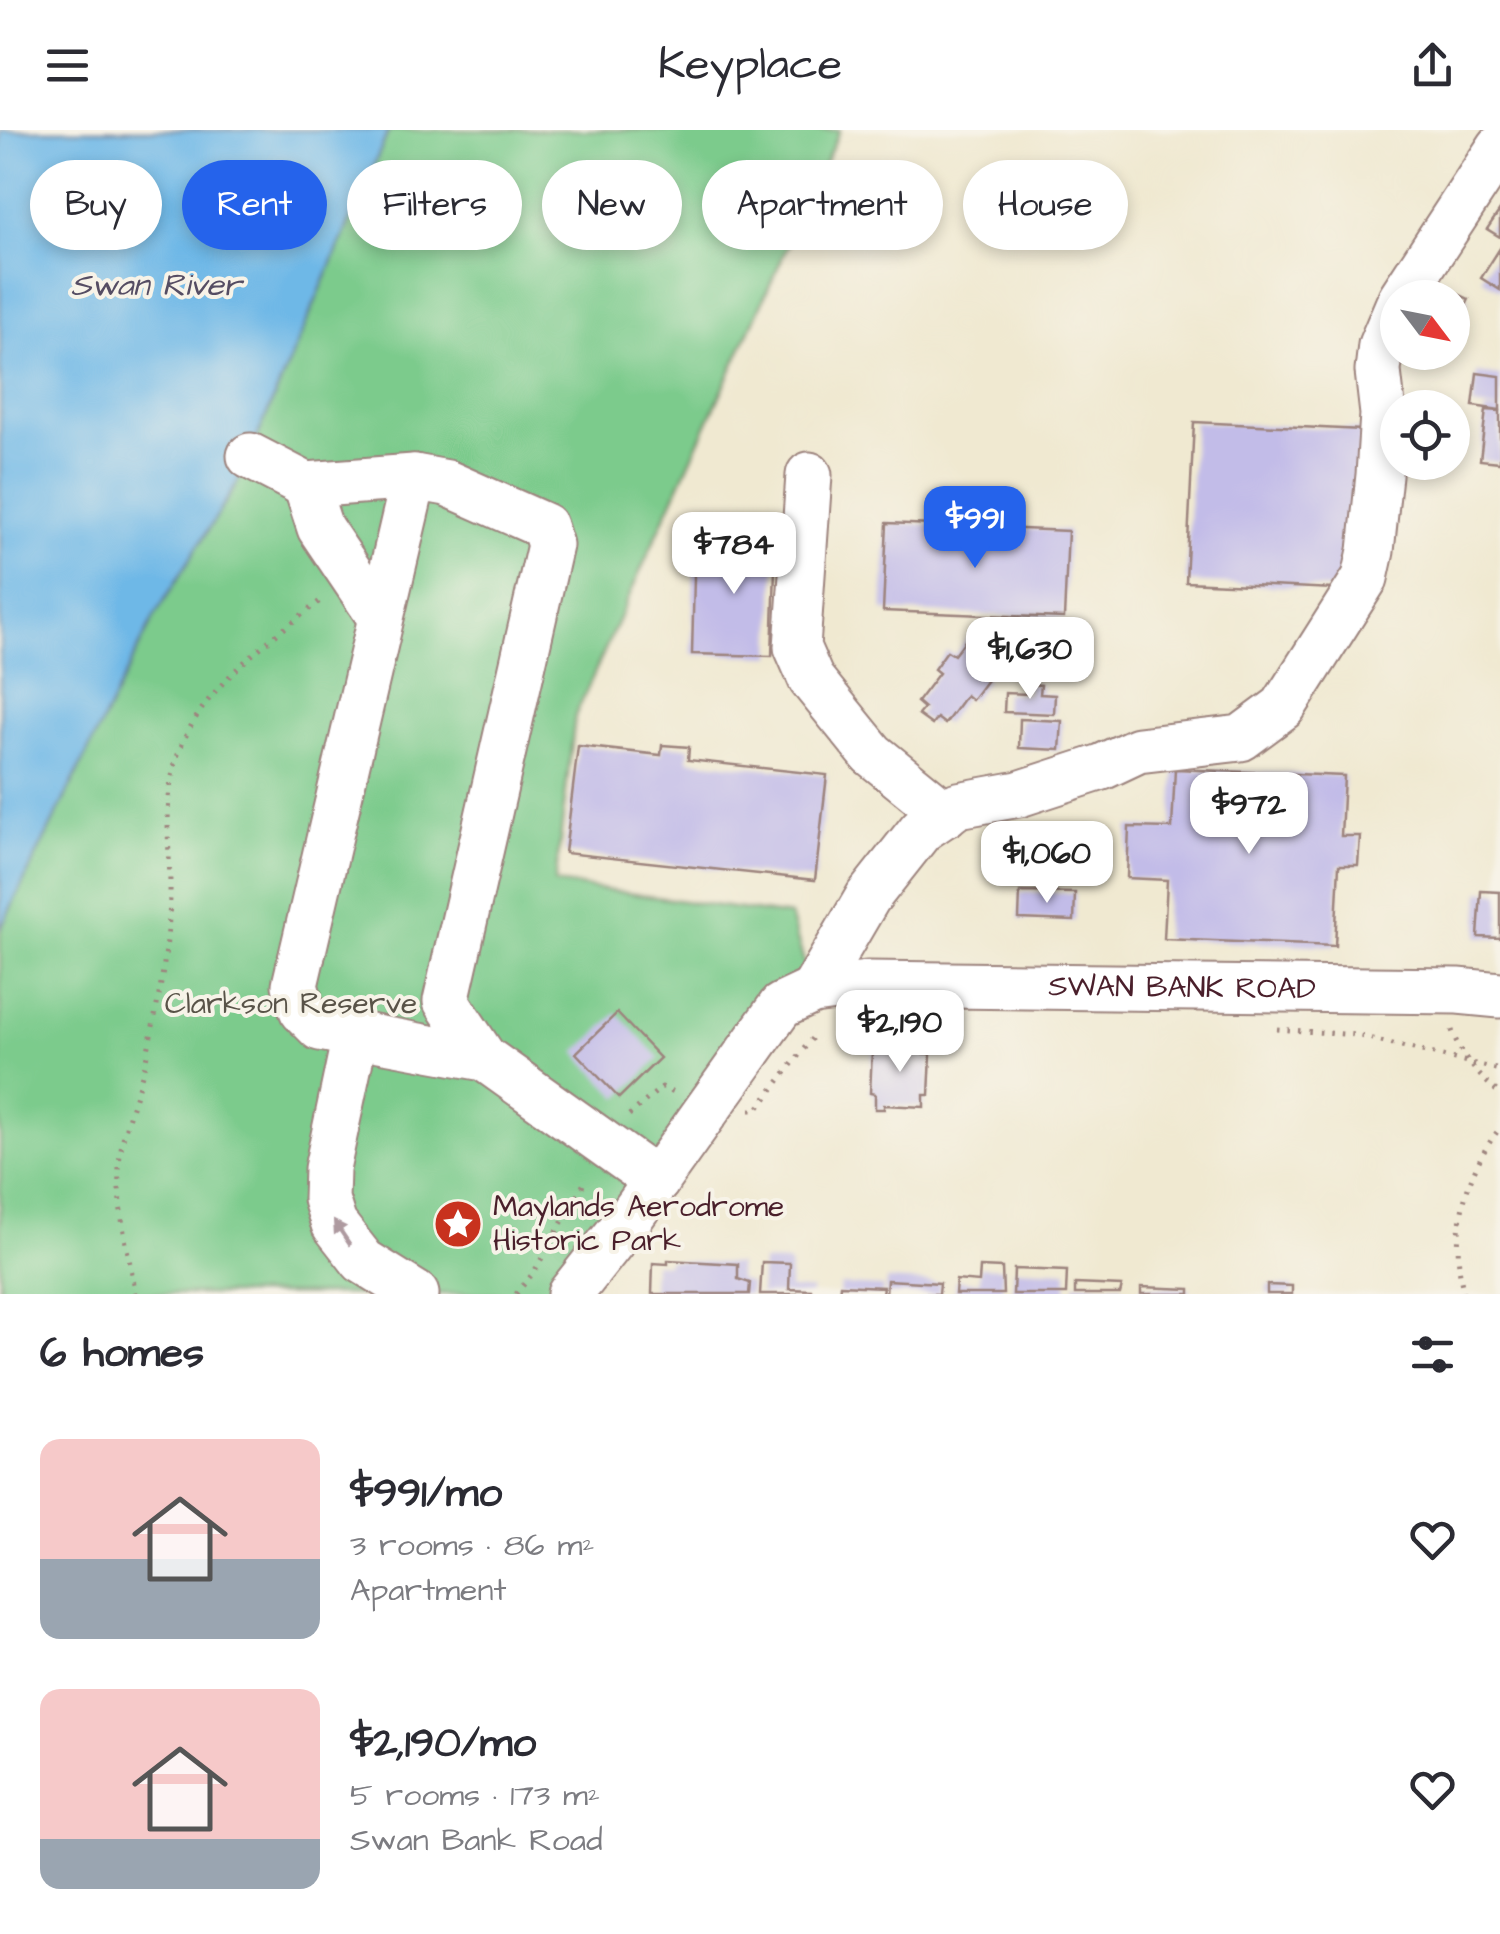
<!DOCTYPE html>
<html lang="en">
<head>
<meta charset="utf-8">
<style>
	body { margin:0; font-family:"Architects Daughter",sans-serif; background:#f2f2f3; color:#2b2b33; height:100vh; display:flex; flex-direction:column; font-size:38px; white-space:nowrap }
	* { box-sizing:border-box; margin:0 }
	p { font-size:32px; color:#7c7c81 }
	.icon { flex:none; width:55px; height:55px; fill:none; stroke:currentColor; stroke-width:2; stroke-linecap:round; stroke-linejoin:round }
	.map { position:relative; height:1164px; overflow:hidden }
	.side { display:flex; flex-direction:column; background:#fff; flex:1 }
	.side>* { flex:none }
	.guide { position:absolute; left:30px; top:30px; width:1440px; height:90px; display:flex; gap:20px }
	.needle { width:65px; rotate:122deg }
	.fabs { position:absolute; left:1380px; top:150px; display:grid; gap:20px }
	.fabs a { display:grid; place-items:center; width:90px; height:90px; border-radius:50%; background:#fff; box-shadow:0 5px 15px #0003; font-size:50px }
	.price { position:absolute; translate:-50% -85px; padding:0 22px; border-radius:20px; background:#fff; color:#222; font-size:32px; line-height:65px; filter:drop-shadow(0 2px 5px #0008) }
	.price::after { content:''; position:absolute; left:50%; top:60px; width:30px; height:22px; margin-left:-15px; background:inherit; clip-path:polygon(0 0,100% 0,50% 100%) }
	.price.current { background:#2563eb; color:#fff }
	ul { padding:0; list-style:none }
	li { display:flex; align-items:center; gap:30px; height:250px; padding:0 40px }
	li span { display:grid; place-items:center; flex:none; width:280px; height:200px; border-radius:20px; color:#555 }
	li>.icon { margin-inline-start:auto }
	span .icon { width:120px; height:120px; fill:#fffc; stroke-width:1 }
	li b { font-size:42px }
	h2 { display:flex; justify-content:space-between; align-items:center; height:120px; padding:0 40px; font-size:42px }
	.chip { padding:0 35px; border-radius:45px; background:#fff; box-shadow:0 5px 15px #0003; font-size:35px; line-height:90px }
	.chip.current { background:#2563eb; color:#fff }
	header { display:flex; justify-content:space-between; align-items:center; height:130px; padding:0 40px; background:#fff; font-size:45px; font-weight:600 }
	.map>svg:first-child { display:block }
	.green { fill:#7bcb8c; stroke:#62755c; stroke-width:2.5 }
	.water { fill:#6eb8e7; stroke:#5c6c89; stroke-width:2.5 }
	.building { fill:#c2bce8 }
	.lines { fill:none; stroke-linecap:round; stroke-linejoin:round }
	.minor-casing { stroke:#9d847e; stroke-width:49 }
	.path { stroke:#9d847e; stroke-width:5; stroke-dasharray:2.5 8; stroke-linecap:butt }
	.minor { stroke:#fff; stroke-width:45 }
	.oneway { fill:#ae9aa0 }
	.labels { text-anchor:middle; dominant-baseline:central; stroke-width:8; stroke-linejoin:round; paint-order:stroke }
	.street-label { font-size:30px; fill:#4a1f2b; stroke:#f7f3e8 }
	.park-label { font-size:30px; fill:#595348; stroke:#f7f3e8 }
	.poi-label { font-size:30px; fill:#4a1f2b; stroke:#f7f3e8; text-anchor:start }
	.water-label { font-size:32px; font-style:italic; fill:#554d63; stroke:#f7f3e8 }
</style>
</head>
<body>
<header><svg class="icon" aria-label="menu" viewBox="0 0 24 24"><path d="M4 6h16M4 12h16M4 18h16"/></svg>Keyplace<svg class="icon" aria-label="share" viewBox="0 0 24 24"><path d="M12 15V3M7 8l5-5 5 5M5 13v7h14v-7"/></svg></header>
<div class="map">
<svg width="1500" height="1164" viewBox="0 0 1500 1164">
	<rect width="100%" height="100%" fill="#f7f3e8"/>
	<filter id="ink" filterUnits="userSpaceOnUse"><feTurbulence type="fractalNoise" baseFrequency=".01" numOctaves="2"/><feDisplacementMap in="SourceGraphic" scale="20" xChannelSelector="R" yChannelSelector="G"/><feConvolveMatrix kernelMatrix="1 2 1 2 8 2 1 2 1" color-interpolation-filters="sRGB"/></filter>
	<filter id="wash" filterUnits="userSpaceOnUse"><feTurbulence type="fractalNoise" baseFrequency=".0048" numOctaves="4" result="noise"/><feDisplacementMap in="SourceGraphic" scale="40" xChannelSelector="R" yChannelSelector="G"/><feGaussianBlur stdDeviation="2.25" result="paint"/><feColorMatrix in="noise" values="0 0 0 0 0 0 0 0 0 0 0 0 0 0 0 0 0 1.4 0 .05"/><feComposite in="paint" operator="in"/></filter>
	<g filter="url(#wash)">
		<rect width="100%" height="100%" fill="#f0e9d1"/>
		<polygon class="green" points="389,0 840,0 575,586 555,753 790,786 813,861 560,1164 0,1164 0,800 154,486 238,352"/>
		<polygon class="water" points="0,0 389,0 238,352 154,487 0,800"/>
		<g id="blocks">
			<g class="building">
				<polygon points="1500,80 1500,107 1487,99"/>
				<polygon points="1500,118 1500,160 1481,148"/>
				<polygon points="1443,157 1469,169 1457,195 1452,193 1452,168 1438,168"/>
				<polygon points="1477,243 1500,246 1500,280 1473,276"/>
				<polygon points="1486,280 1500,281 1500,332 1480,330"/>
				<polygon points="1194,292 1362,300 1355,460 1186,452"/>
				<polygon points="887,393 1068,401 1064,488 883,481"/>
				<polygon points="695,408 776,410 772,526 692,524"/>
				<polygon points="975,498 1002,518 980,546 987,550 972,570 966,565 945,594 937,588 932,595 918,585 924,578 917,572 939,543 934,539 947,521 954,525"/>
				<polygon points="1028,554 1041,555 1040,564 1055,565 1054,584 1004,582 1005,563 1028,564"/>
				<polygon points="1020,589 1062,591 1060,620 1019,618"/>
				<polygon points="662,615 689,617 688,630 827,645 815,750 565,723 578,616 661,625"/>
				<polygon points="1175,639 1344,646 1341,706 1360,706 1358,735 1339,735 1335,816 1164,809 1167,750 1127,748 1129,697 1172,698"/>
				<polygon points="1481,761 1500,762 1500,808 1478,807"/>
				<polygon points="1020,762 1075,763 1074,791 1019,789"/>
				<polygon points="617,883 660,928 619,968 576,923"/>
				<polygon points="884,909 919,911 918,923 931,924 929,965 924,965 924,977 884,975 884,979 875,979 875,964 870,963 872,921 884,921"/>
				<polygon points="668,1130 738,1134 738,1149 750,1153 749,1164 652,1164 653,1133 668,1134"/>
				<polygon points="762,1132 790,1133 789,1159 811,1160 811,1164 760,1164"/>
				<polygon points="980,1137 1002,1138 1003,1164 955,1164 956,1150 979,1152"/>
				<polygon points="1014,1139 1067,1141 1066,1164 1013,1164"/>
				<polygon points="887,1150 940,1153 939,1164 886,1164"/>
				<polygon points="1075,1154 1122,1156 1120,1164 1075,1164"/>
				<polygon points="840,1155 883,1157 882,1164 839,1164"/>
				<polygon points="1267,1155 1292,1156 1292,1164 1267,1164"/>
				<polygon points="1141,1157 1190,1159 1190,1164 1141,1164"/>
			</g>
		</g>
	</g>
	<g filter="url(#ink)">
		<use href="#blocks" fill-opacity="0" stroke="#9d847e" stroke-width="2.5"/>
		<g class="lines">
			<g class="minor-casing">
				<g id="minor">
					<polyline points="1401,168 1500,17"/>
					<polyline points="250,326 306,355 414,347"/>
					<polyline points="809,345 797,517 811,549 872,624 946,684"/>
					<polyline points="306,355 320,398 380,487"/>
					<polyline points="813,861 868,767 921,700 958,675 1019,664 1102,637 1138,620 1241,608 1283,577 1365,448 1371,421 1379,345 1383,284 1378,241 1381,215 1398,175"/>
					<polyline points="355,906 327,1039 326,1069 334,1094 363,1131 416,1164"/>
					<polyline points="484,928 320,898 302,880 295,855 414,347 447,353 544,396 550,415 446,871 484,928 657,1051"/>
					<path id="s1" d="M 570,1164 L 627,1092 L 781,876 L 813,861 L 867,854 L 1458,861 L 1500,865"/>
				</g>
			</g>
			<g class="path">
				<polyline points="1277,899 1356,905 1500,940"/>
				<path d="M 1452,900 C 1460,926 1479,946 1500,964"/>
				<polyline points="750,980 757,980 816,903"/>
				<polyline points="629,985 662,957 677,963"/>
				<path d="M 136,1164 C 128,1122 117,1079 119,1037 C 120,1005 137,965 145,934 C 157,879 171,810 170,754 C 169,705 162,658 183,612 C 210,550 274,507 325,467"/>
				<polyline points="516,1164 534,1142 587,1048"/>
				<path d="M 1464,1164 C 1449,1108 1464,1043 1500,998"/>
			</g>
			<use href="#minor" class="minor"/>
		</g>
		<defs><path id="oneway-solid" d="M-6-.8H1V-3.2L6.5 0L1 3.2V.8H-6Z" transform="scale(2.5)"/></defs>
		<use class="oneway" href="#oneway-solid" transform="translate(342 1103) rotate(-124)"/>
	</g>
	<defs>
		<g id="sight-disc" transform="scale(2.5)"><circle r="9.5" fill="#c8321e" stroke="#f7f3e8"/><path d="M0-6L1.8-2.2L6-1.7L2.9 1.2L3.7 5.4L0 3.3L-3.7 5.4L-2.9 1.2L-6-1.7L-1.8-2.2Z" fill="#fff"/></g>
	</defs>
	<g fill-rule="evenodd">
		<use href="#sight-disc" x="458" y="1094"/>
	</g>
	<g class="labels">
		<g class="street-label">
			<text stroke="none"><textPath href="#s1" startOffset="762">SWAN BANK ROAD</textPath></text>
		</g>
		<g class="park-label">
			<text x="291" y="874">Clarkson Reserve</text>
		</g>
		<g class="poi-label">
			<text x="493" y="1077">Maylands Aerodrome<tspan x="493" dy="34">Historic Park</tspan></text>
		</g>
		<g class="water-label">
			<text x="156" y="155">Swan River</text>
		</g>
	</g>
</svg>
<div class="fabs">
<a><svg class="needle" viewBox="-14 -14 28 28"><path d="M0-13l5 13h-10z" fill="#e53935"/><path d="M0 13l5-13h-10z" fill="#7c7c81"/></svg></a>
<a><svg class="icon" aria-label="locate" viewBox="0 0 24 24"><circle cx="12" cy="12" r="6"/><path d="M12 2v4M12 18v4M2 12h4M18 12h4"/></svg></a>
</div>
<b class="price current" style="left:975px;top:441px">$991</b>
<b class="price" style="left:734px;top:467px">$784</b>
<b class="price" style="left:1030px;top:572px">$1,630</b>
<b class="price" style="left:1249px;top:727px">$972</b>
<b class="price" style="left:1047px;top:776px">$1,060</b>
<b class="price" style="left:900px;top:945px">$2,190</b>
<div class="guide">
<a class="chip">Buy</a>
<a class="chip current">Rent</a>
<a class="chip">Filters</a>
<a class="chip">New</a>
<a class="chip">Apartment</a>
<a class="chip">House</a>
</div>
</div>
<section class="side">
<h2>6 homes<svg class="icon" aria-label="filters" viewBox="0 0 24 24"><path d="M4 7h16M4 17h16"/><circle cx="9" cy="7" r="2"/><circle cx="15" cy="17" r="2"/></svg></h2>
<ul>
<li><span style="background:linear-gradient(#f6c9c9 60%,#9aa5b1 0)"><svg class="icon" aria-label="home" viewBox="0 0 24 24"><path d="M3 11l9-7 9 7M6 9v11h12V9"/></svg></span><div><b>$991/mo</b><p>3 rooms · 86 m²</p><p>Apartment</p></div><svg class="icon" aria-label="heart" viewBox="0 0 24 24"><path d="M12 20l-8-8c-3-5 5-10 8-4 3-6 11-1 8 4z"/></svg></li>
<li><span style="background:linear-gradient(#f6c9c9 75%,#9aa5b1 0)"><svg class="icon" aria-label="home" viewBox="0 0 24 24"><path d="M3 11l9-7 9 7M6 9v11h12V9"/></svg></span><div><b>$2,190/mo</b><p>5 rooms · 173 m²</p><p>Swan Bank Road</p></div><svg class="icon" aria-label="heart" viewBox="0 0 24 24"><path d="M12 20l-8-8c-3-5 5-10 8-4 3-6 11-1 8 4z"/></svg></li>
</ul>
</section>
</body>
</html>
